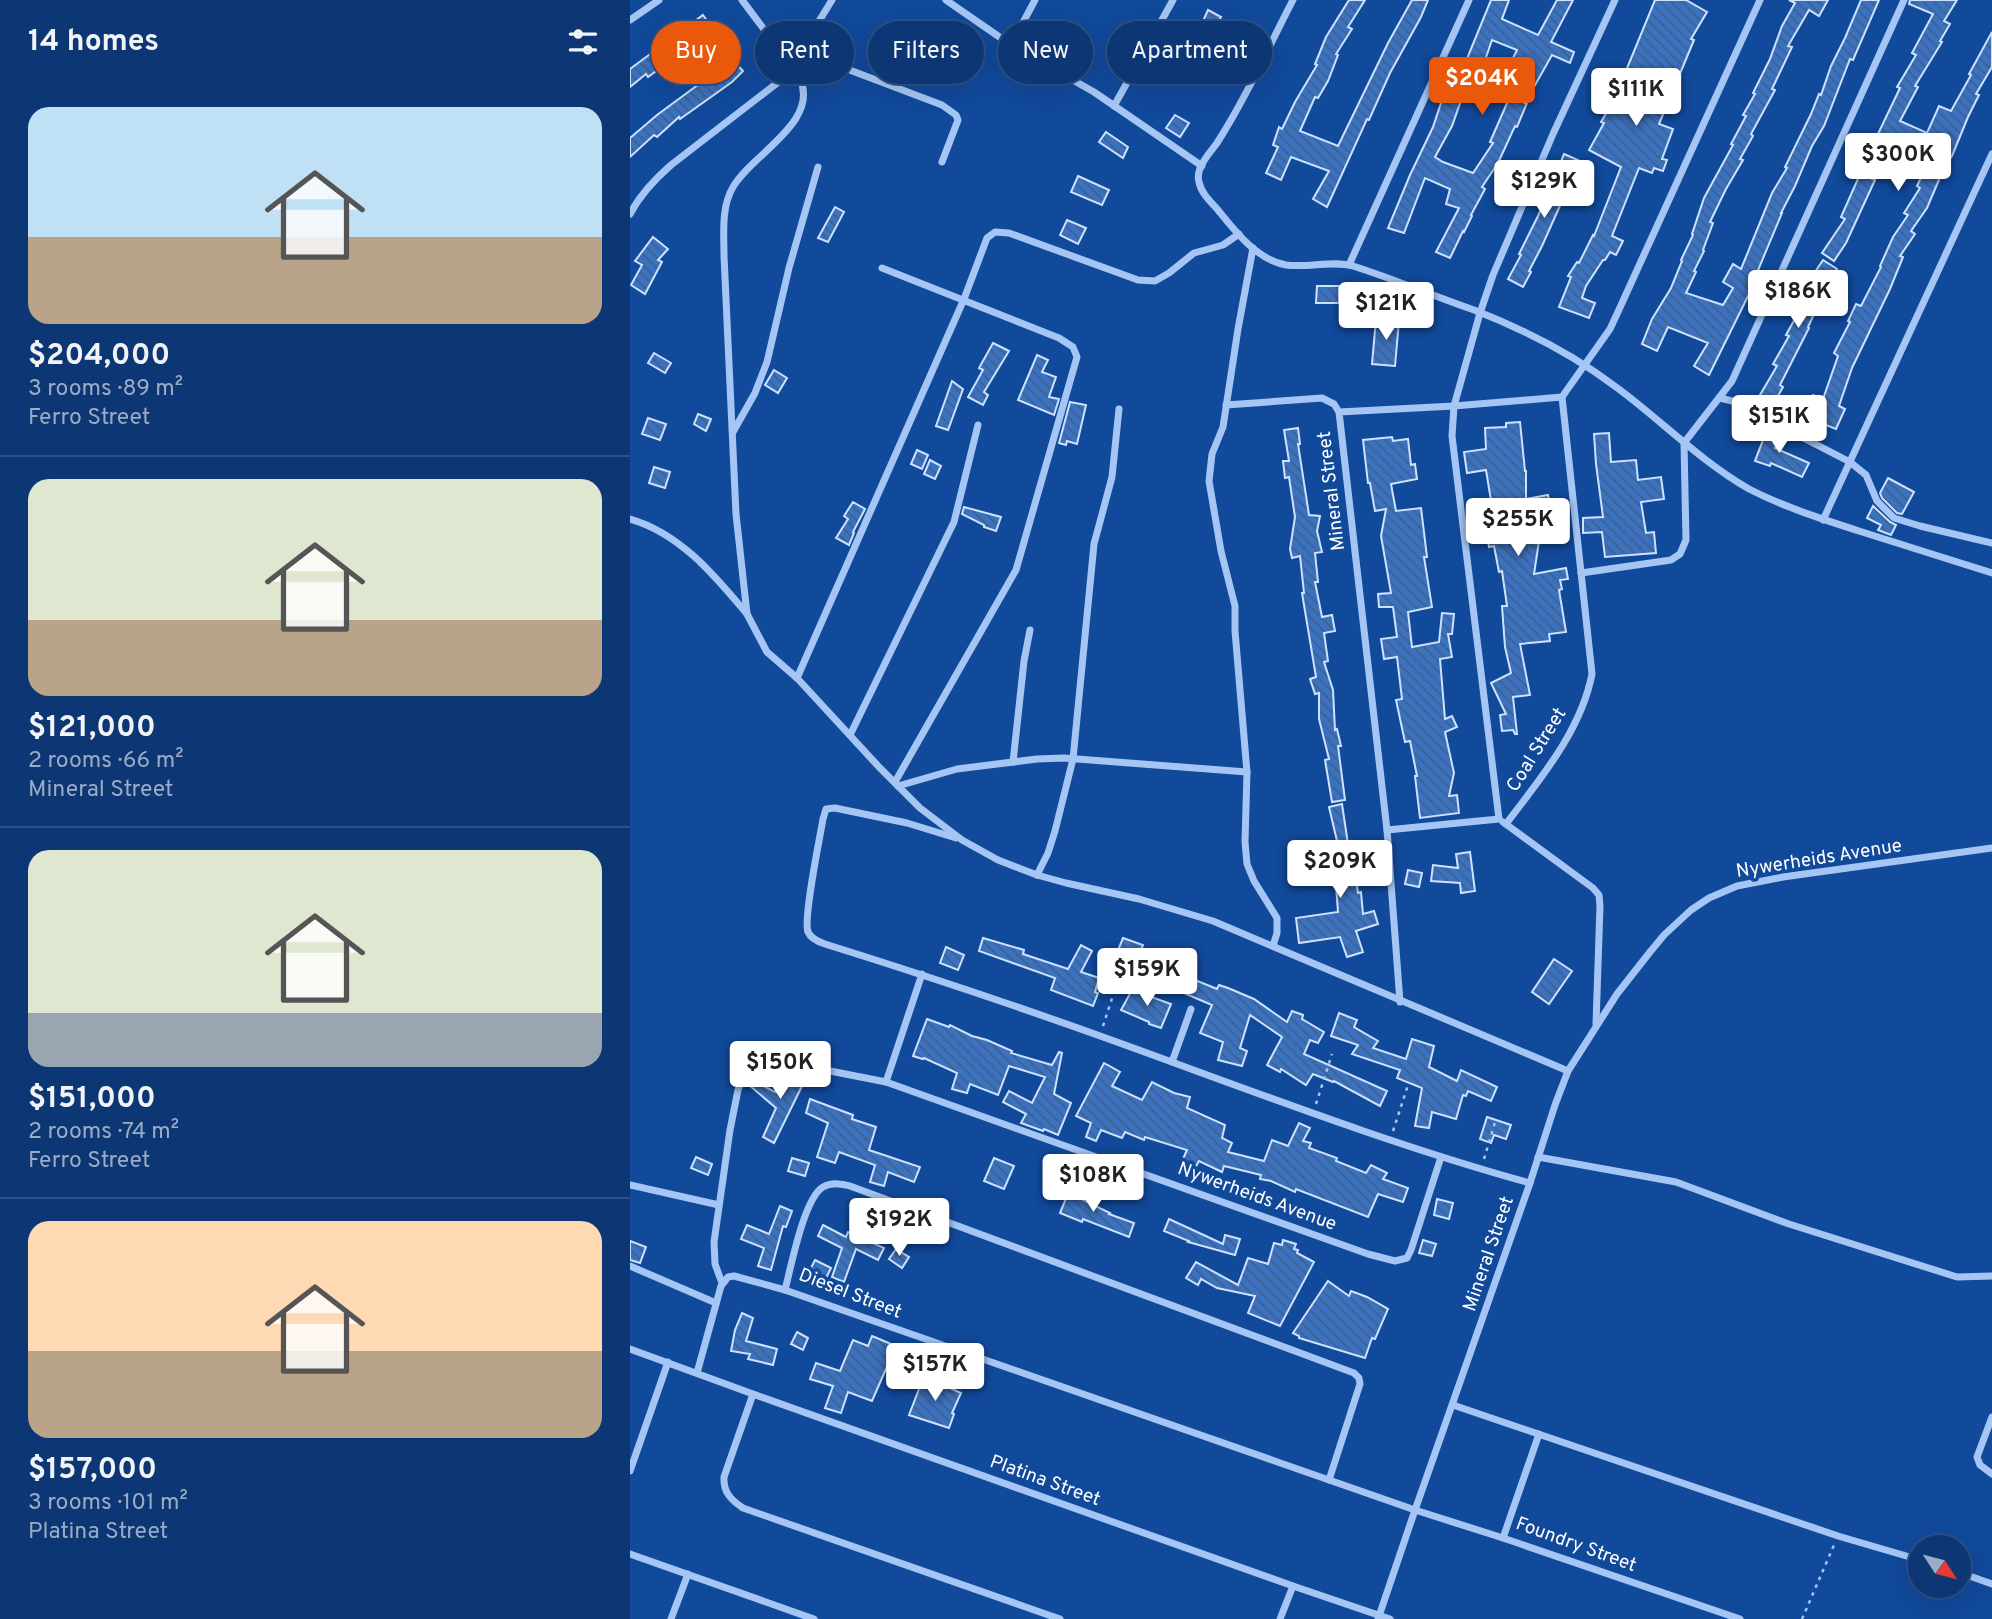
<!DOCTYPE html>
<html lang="en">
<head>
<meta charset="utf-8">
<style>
	body { margin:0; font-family:Overpass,sans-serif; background:#163f79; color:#f1f3f6; height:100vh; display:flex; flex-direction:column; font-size:26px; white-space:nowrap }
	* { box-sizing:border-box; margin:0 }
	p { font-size:23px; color:#9aacc5 }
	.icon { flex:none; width:38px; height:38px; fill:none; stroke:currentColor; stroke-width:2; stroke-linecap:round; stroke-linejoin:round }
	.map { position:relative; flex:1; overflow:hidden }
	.details { display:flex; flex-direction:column; background:#0d3774; width:630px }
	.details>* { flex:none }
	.top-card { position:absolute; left:21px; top:21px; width:665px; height:63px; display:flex; gap:14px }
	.needle { width:46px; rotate:126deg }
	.fabs { position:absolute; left:1278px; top:1535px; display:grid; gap:14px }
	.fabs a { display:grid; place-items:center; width:63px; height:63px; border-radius:50%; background:#0d3774; box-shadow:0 7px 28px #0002,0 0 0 2px #2d5186; font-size:35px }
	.price { position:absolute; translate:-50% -60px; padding:0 16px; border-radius:7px; background:#fff; color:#222; font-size:23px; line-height:46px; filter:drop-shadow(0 2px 4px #0008) }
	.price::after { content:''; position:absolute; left:50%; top:42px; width:21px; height:16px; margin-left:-10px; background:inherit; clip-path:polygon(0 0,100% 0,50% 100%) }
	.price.active { background:#ea580c; color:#fff }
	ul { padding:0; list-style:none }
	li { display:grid; align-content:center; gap:14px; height:371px; padding:0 28px }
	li+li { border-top:2px solid #2d5186 }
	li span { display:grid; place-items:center; height:217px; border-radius:21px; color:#555 }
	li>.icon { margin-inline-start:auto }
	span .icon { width:126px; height:126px; fill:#fffc; stroke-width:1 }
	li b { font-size:30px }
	h2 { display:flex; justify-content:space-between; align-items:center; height:84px; padding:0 28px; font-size:30px }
	.tag { padding:0 24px; border-radius:32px; background:#0d3774; box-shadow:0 7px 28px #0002,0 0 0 2px #2d5186; font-size:24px; line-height:63px }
	.tag.active { background:#ea580c; color:#fff }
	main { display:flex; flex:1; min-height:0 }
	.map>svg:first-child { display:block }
	.building { fill:url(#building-back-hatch); stroke:#cde2fe; stroke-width:2 }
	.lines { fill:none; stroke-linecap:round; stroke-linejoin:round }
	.path { stroke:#a5c6f4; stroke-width:2.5; stroke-dasharray:3.5 5; stroke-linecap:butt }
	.street { stroke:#a5c6f4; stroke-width:7 }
	.labels { text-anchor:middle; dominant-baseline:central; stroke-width:7; stroke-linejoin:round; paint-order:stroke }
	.street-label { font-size:19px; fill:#fff; stroke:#11499b }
</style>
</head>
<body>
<main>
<section class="details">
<h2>14 homes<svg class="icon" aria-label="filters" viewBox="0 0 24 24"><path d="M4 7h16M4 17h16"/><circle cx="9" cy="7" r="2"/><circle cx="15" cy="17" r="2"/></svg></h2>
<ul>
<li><span style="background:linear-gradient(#bfe0f5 60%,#b9a48a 0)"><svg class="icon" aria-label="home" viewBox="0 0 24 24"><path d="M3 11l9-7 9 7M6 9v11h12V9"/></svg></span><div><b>$204,000</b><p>3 rooms · 89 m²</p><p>Ferro Street</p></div></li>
<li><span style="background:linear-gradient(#dfe7d0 65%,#b9a48a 0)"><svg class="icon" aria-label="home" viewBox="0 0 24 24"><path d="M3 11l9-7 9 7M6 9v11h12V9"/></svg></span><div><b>$121,000</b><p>2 rooms · 66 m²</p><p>Mineral Street</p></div></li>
<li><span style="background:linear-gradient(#dfe7d0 75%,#9aa5b1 0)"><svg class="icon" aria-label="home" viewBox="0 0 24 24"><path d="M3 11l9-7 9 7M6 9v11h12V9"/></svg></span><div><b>$151,000</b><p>2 rooms · 74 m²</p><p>Ferro Street</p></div></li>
<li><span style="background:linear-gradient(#ffd9b3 60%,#b9a48a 0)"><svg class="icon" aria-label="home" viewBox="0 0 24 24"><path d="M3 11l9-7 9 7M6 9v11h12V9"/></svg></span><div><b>$157,000</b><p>3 rooms · 101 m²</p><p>Platina Street</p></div></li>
</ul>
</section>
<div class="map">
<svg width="1362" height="1619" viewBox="0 0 1362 1619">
	<defs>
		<pattern id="building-back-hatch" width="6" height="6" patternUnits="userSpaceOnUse" patternTransform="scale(1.75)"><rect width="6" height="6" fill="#3a72c2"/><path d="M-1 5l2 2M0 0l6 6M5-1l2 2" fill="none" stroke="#435f87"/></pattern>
	</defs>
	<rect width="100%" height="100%" fill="#11499b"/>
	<g class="building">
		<polygon points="719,0 735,0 718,27 722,29 706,54 708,55 698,81 688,98 685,97 670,131 708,146 758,43 782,0 798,0 791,17 760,73 739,120 737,119 697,207 683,199 699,171 661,157 651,180 636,173 648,147 643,145 649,127 652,129 665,102 687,65 685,64 696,37"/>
		<polygon points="861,0 879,0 872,19 908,35 927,0 943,0 921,42 944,52 940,63 922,55 895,103 897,103 887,127 885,126 868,163 852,187 855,189 841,215 842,216 834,232 833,231 820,258 806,252 829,208 816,204 820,189 795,178 774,233 758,228 780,175 803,127 812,100 816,101 825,74 842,79 836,96 833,95 822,126 805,157 813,162 843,173 863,143 860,142 885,85 886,82 874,76 887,50 862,40 853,66 836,61"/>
		<polygon points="1025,0 1056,0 1077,12 1061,39 1064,40 1029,124 1043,129 1032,159 1037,160 1033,171 1024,168 1022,173 1009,168 982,236 993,241 986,255 980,252 975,260 973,260 956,286 952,298 965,303 959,318 929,307 941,277 938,276 947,262 949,263 963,235 964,236 991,167 959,150 974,123 971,122 984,100"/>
		<polygon points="1159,0 1198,0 1189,16 1179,10 1158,46 1162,47 1142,89 1145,90 1121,134 1123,136 1110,159 1113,160 1096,189 1080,222 1083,223 1073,250 1074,251 1064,271 1066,272 1056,293 1093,305 1103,288 1093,282 1103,264 1111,269 1142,193 1157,168 1155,167 1181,114 1189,94 1191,95 1201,66 1215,38 1231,0 1249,0 1223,60 1220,59 1194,126 1182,146 1165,186 1151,213 1152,213 1126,275 1128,276 1079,375 1064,366 1078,343 1038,327 1027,351 1012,344 1022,319 1041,288 1052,261 1051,260 1063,235 1062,234 1074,198 1103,145 1101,144 1116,116 1113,115 1125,94 1123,93 1140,59 1152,26 1165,3"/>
		<polygon points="1280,0 1327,0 1314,21 1320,24 1310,41 1312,42 1285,86 1288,87 1270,121 1297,133 1309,106 1321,111 1341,75 1339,74 1362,32 1362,67 1346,94 1349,95 1338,117 1322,156 1314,168 1297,208 1281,231 1285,234 1270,256 1273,257 1260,289 1222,368 1209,406 1215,409 1206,429 1173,416 1183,395 1193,399 1208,356 1204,353 1220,322 1218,321 1226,304 1231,306 1251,267 1250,266 1263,237 1278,215 1274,213 1290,188 1287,186 1299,161 1268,141 1242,179 1245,180 1216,243 1204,261 1192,253 1215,219 1211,217 1235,163 1233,162 1248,139 1246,138 1270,88 1267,87 1286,55 1282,53 1303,14 1279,4"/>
		<polygon points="578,10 591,17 586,27 573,21"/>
		<polygon points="73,15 83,29 18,77 16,74 0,87 0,69"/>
		<polygon points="101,58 113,71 102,82 50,119 49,117 27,137 24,135 0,157 0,138 27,115 84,73"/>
		<polygon points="545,115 559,123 550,137 536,128"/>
		<polygon points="476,132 498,147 493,158 469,142"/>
		<polygon points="934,154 950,161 912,246 899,271 901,272 893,287 878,279 891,255 889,254 908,216"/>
		<polygon points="448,176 479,190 472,205 441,192"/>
		<polygon points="205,207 214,212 198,242 188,238"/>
		<polygon points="437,220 456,228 448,244 430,235"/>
		<polygon points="23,237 38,249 28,260 32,262 15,294 1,285 12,265 5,261"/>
		<polygon points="1193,260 1207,269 1189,296 1192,297 1178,327 1179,328 1150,385 1153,387 1144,403 1130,395 1147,366 1143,364 1159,336 1156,335 1171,308 1169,308 1183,275"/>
		<polygon points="687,286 709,286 709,303 686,303"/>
		<polygon points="746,319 769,321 765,366 742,364"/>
		<polygon points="363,343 379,351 354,392 358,395 353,405 338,397 353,370 349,368"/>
		<polygon points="24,353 41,363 35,373 18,363"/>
		<polygon points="407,355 418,360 412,372 426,377 419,397 429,399 424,415 388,400"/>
		<polygon points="144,370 157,378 148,393 135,385"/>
		<polygon points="322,381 333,389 318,430 306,426"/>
		<polygon points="440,402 456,405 447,444 437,441 436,445 429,443"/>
		<polygon points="68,414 81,419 76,431 64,424"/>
		<polygon points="18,418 36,424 30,440 12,434"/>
		<polygon points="890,422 895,471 896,471 896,499 918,495 924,527 911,528 904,574 936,568 938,579 930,580 932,589 929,590 936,632 919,634 920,641 890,644 900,695 883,697 887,734 885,734 883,730 872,731 870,715 876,714 861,683 881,673 875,647 872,606 877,606 872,571 869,572 864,546 859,547 857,533 866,531 856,470 837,473 834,452 856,449 855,428 876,427 876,423"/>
		<polygon points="1138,427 1151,433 1145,448 1179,463 1172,477 1141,463 1140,466 1125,461"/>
		<polygon points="668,428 670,444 668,444 679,515 690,516 687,531 692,552 685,553 688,582 685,582 692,617 702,615 705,631 694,633 698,661 694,662 703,690 705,730 707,729 711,746 708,746 715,800 702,802 695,760 699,759 689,719 689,693 685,694 680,679 686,677 672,593 674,593 670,556 662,558 660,549 665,517 659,477 655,478 653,461 659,461 654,430"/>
		<polygon points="979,433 981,462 1006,460 1008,480 1031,477 1034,499 1011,502 1016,533 1024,532 1026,553 975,557 972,532 953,533 953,518 973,517 966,464 964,434"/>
		<polygon points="762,437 763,441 778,439 781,465 785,464 787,479 761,484 766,511 791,508 797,557 794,557 802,607 778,612 782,647 809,642 812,613 824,614 822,634 818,634 822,657 810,659 815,719 822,716 827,727 815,732 824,773 819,796 827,795 829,813 790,818 785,776 787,776 780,741 775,742 766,700 772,699 767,657 754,659 751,639 767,637 763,607 749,607 748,594 761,593 751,536 756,509 745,511 740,483 738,483 733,440"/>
		<polygon points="287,450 298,455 292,469 281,464"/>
		<polygon points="300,460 311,466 305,479 294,474"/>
		<polygon points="24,467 40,472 35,488 19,483"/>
		<polygon points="1258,478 1284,492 1272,514 1267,513 1252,498 1250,493"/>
		<polygon points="223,502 235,509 223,532 224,533 219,545 206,538 218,519 214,516"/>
		<polygon points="1243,506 1260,522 1266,525 1261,535 1248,530 1251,525 1237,518"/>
		<polygon points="334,507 371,517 366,531 354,527 354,525 332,514"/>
		<polygon points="712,804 722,871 725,871 728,893 731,892 733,914 744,911 748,924 726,931 733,952 717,957 710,937 669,943 666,918 708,912 705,873 707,873 703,841 707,841 699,807"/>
		<polygon points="840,852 845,891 831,893 830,883 801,881 803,865 828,868 826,854"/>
		<polygon points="778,870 792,873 789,887 775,884"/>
		<polygon points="353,938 394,950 393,954 438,969 451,945 462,951 451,972 469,978 465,992 468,993 463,1006 421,990 425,978 349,951"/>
		<polygon points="493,938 513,945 504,968 484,960"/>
		<polygon points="316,947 334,955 328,970 310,963"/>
		<polygon points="924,959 942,971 919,1004 902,992"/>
		<polygon points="565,980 587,989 589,985 598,988 624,999 657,1022 662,1011 673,1015 672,1019 694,1032 688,1043 680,1040 674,1054 757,1091 750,1106 704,1081 703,1082 683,1074 676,1085 651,1069 650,1072 637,1065 652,1037 620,1015 610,1048 617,1051 612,1066 588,1060 593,1042 570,1033 582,1005 549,991 552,981 563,984"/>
		<polygon points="502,990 541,1004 531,1028 519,1024 519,1022 491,1010"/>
		<polygon points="709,1013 727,1020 724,1027 748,1041 743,1048 776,1059 782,1039 804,1046 799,1067 827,1081 831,1070 867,1087 861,1101 838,1091 836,1096 833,1095 826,1119 802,1112 799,1128 785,1126 792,1088 767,1078 770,1070 722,1054 728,1045 701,1036"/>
		<polygon points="297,1019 319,1027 320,1025 342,1036 357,1040 382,1051 381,1053 415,1063 422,1065 429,1052 432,1053 424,1094 441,1103 428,1135 414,1129 413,1131 391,1123 396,1114 373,1102 379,1091 402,1103 415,1077 379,1066 368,1095 340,1084 337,1093 322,1089 327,1073 294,1058 293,1059 283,1056"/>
		<polygon points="474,1063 490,1072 482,1086 512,1100 522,1082 544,1093 560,1097 557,1108 595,1125 592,1138 602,1143 598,1152 634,1161 642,1140 658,1146 669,1123 680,1128 673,1141 681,1143 679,1148 707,1158 706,1161 736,1173 741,1165 757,1173 753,1179 778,1188 773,1202 748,1194 738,1217 666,1189 665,1192 641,1181 630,1179 631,1175 594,1166 592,1172 569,1161 565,1168 552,1161 557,1150 515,1137 514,1140 495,1132 492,1138 471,1130 466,1141 456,1137 461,1123 446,1116"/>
		<polygon points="158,1070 175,1080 144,1143 133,1137 146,1108 119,1085 122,1080 145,1092"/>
		<polygon points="180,1099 223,1115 222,1119 246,1127 239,1150 290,1167 284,1182 258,1172 254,1186 240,1182 245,1165 209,1152 205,1163 187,1157 198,1123 176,1113"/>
		<polygon points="857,1117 881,1125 876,1139 864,1135 861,1143 850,1139"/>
		<polygon points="66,1157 82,1164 78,1175 61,1168"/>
		<polygon points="162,1158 179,1163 175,1176 158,1171"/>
		<polygon points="364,1158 384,1166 374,1189 354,1181"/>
		<polygon points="441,1186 452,1191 449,1198 480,1213 479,1214 504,1223 499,1237 453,1219 452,1222 430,1213"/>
		<polygon points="807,1199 823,1203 819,1219 804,1215"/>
		<polygon points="150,1206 162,1211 156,1227 153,1226 141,1270 128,1266 134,1248 111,1239 117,1225 139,1234"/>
		<polygon points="539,1219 593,1244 595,1235 610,1239 605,1255 558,1242 559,1241 534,1231"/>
		<polygon points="193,1225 216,1237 218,1232 254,1248 248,1260 226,1249 214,1282 202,1277 212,1248 188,1236"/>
		<polygon points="653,1240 666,1244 664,1249 668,1250 667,1253 684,1262 650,1326 618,1313 625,1296 587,1288 571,1279 568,1285 556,1278 566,1262 608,1285 618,1258 638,1264 644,1243 652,1245"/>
		<polygon points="793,1240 806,1244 802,1256 789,1253"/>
		<polygon points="0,1241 16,1247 10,1263 0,1260"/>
		<polygon points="266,1249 279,1257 272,1268 259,1259"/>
		<polygon points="185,1260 201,1268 192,1286 176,1278"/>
		<polygon points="698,1281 719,1296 721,1291 737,1297 758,1309 745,1339 742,1338 735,1358 669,1338 669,1336 663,1333"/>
		<polygon points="112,1313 123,1318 116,1341 147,1349 143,1365 118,1359 120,1354 101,1351 105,1330"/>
		<polygon points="167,1332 178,1338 173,1350 161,1344"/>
		<polygon points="242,1336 266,1346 242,1401 218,1392 211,1413 195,1408 203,1386 180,1379 186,1363 210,1371 223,1340 238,1346"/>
		<polygon points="294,1376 331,1393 322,1413 324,1414 319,1428 279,1415"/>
	</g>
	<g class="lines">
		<g class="path">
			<polyline points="473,1026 489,977"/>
			<polyline points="686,1104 702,1054"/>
			<polyline points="763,1131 778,1085"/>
			<polyline points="854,1159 866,1119"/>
			<polyline points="1172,1619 1204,1545"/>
		</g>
		<g class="street">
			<path d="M 112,0 C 125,17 138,35 151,52 C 157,61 165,69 170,79 C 190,122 121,155 103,187 C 91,207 94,234 94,256 L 106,514 L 117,614 L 137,652 L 167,678 L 249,767 L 290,808 L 332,840 L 368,860 L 407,875 L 436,883 L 509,899 L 583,921 L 938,1071"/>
			<polyline points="316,0 381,45 464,92 572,166"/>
			<path d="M 663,0 C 638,48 616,98 587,143 C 579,154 565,168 569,182 C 571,193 581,202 588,210 C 605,231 627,260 656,265 C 677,268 704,260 723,266 C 764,279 803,296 844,310 C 893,329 944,355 986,387 C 1031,420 1070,461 1119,489 C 1154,507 1192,519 1229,531 C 1273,545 1318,559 1362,573"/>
			<polyline points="0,20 29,0"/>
			<polyline points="381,45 405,0"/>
			<polyline points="170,80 200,70 217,69 312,105 326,115 328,120 312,162"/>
			<polyline points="484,106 543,0"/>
			<path d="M 0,214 C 10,195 25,179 41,165 L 164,70 L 183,31 L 202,0"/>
			<polyline points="623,248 608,329 593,427 582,454 579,481 591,551 605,606 605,631 617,772 615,842 617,864 624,881 647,918 647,933 643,946"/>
			<polyline points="719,265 839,0"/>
			<polyline points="252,268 429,338 443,347 447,357 386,570 265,782"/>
			<polyline points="1090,398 1102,401 1220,462 1236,475 1247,501 1264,518 1290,526 1362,543"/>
			<polyline points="596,405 692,398 704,404 709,412"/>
			<polyline points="103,432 125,393 137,362 159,268 188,167"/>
			<polyline points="1054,443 1102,381 1274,0"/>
			<path d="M 0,519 C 50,533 85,576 117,614"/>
			<polyline points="1193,520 1362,154"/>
			<polyline points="951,573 1041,560 1050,554 1056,540 1054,443"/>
			<polyline points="167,678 334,299 357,238 365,232 379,233 508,280 525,281 539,273 564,253 593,245 609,234"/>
			<polyline points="220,735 324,522 348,425"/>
			<polyline points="383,762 394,661 400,630"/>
			<polyline points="268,786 327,769 407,759 434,758 617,772"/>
			<polyline points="873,822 963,888 969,895 970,906 966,1024"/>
			<path d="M 876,824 C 910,779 951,731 962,674 L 932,397"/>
			<polyline points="757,830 869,819 822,436 824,406 850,313 863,275 923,134 985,0"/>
			<path d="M 326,838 L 277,823 L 205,808 L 196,809 L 193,819 C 190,837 173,919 178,932 C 181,939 189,942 195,944 C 288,973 381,1004 473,1037 C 615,1088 755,1143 900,1183"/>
			<polyline points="407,875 418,853 425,831 443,759 464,544 482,477 489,409"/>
			<polyline points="770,1002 757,830 709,412 824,406 932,397 980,329 987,314 1130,0"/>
			<polyline points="542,1062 561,1009"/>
			<polyline points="256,1082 292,974"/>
			<polyline points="908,1157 1046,1182 1159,1224 1327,1277 1362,1276"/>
			<polyline points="0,1185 89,1205"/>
			<polyline points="0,1266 86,1303"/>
			<polyline points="92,1283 85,1264 84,1242 100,1130 108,1090 118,1064 126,1052 137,1049 144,1049 200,1071 256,1082 738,1254 765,1261 777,1258 781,1250 811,1157"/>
			<path d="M 155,1290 C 161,1267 174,1198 193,1187 C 202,1182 210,1184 220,1186 L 724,1373 L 729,1378 L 730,1384 L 699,1480"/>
			<polyline points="0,1349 123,1394 663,1586 650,1619"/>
			<polyline points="67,1373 91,1286 98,1277 104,1276 155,1290 785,1510 873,1538 1110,1619"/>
			<path d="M 123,1394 L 94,1477 C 93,1492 101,1500 113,1508 L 430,1619"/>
			<polyline points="823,1405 1208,1536 1290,1560"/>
			<polyline points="1362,1417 1347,1457 1350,1465 1362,1474"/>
			<polyline points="0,1471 38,1362"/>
			<polyline points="873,1538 909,1434"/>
			<polyline points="0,1554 184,1619"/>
			<polyline points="1328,1572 1362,1584"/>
			<polyline points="663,1586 760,1619"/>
			<polyline points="41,1619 58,1574"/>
			<polyline points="748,1619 785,1510 900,1183 925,1105 938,1071 987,994 1020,952 1034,935 1061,910 1079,898 1107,886 1153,877 1362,848"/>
		</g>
	</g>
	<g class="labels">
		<g class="street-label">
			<text transform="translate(702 491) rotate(-97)">Mineral Street</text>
			<text transform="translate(907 750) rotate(-58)">Coal Street</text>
			<text transform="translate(1189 859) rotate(-9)">Nywerheids Avenue</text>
			<text transform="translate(627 1197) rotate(20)">Nywerheids Avenue</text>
			<text transform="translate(859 1254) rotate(-71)">Mineral Street</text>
			<text transform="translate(220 1294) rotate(21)">Diesel Street</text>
			<text transform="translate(415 1481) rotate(20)">Platina Street</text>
			<text transform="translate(946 1545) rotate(20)">Foundry Street</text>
		</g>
	</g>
</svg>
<div class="fabs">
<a><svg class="needle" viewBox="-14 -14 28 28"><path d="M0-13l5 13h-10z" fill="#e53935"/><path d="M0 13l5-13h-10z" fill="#9aacc5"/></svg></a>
</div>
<b class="price active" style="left:852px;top:117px">$204K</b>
<b class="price" style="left:1006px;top:128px">$111K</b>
<b class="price" style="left:1268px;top:193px">$300K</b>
<b class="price" style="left:914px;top:220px">$129K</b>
<b class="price" style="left:1168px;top:330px">$186K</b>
<b class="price" style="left:756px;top:342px">$121K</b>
<b class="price" style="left:1149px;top:455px">$151K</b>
<b class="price" style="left:888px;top:558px">$255K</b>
<b class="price" style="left:710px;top:900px">$209K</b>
<b class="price" style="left:517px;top:1008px">$159K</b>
<b class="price" style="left:150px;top:1101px">$150K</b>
<b class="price" style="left:463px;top:1214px">$108K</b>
<b class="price" style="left:269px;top:1258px">$192K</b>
<b class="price" style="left:305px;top:1403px">$157K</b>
<div class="top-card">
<a class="tag active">Buy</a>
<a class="tag">Rent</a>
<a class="tag">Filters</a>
<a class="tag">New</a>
<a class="tag">Apartment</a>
</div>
</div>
</main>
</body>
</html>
